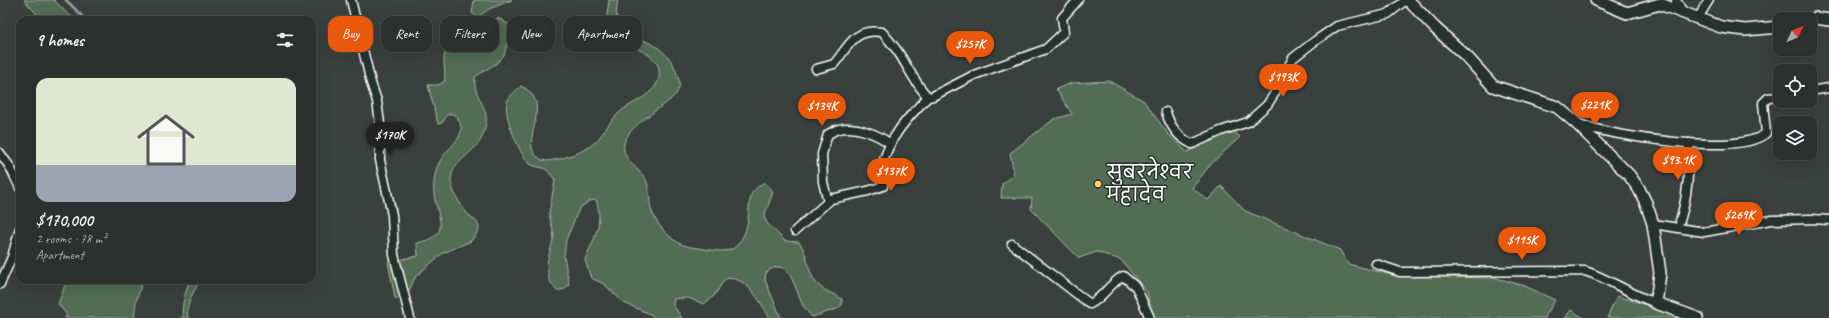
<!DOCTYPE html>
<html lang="en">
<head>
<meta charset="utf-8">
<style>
	body { margin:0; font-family:Caveat,"Playpen Sans Deva",sans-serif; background:#383c3a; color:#f1f3f6; height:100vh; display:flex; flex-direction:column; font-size:15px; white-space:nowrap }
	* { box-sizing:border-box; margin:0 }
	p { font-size:13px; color:#a6a9aa }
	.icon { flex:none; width:22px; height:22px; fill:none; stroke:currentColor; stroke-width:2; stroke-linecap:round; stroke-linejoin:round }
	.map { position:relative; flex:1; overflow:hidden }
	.panel { position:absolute; left:16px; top:16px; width:300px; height:268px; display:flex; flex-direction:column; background:#2c302e; border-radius:12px; box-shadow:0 4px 16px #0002,0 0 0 1px #484b4a }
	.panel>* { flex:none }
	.hud { position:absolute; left:328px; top:16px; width:380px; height:36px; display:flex; gap:8px }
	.needle { width:26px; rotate:47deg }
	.buttons { position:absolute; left:1773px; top:12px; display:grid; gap:8px }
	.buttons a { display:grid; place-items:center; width:44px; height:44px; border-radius:8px; background:#2c302e; box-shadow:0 4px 16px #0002,0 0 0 1px #484b4a; font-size:20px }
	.price { position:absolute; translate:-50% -34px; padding:0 9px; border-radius:14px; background:#ea580c; color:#fff; font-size:13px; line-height:26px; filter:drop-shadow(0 1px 2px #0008) }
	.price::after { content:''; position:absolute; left:50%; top:24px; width:12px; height:9px; margin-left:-6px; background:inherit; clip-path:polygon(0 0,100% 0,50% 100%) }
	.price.selected { background:#222; color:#fff }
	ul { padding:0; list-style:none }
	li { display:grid; align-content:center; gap:8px; height:212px; padding:0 20px }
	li+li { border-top:1px solid #484b4a }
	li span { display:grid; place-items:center; height:124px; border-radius:12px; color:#555 }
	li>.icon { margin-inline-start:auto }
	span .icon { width:72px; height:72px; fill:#fffc; stroke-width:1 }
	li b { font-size:17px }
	h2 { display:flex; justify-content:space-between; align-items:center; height:48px; padding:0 20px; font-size:17px }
	.tag { padding:0 14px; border-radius:12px; background:#2c302e; box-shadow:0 4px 16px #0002,0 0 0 1px #484b4a; font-size:14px; line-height:36px }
	.tag.selected { background:#ea580c; color:#fff }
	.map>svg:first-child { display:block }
	.green { fill:#526d54; stroke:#a8b6aa }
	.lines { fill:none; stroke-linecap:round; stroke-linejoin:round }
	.stream { stroke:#8ea3a4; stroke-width:2.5 }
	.street-casing { stroke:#fff; stroke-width:11 }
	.secondary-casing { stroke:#fff; stroke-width:14 }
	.street { stroke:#26332d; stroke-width:8 }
	.secondary { stroke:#26332d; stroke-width:11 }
	.poi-dot { fill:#ffd166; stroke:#26332d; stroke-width:1.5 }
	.labels { text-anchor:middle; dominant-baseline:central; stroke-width:3; stroke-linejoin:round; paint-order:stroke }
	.poi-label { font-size:19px; fill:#fff; stroke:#26332d; text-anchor:start }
</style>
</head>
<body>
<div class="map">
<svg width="1829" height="318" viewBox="0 0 1829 318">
	<rect width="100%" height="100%" fill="#3a403d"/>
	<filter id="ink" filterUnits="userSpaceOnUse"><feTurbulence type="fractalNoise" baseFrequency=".025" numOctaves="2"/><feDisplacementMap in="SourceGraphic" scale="8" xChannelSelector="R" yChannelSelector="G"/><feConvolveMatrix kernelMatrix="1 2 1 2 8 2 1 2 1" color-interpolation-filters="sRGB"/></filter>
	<g filter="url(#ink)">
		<g class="green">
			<polygon points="24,0 54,0 68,14 77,20 42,20"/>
			<polygon points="474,0 512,0 489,9 478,17 472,13"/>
			<path d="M 609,0 L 618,0 C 616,10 615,25 623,33 C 627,37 632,37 637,38 C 656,44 671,54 677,74 C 680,82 681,87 676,94 C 663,109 628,124 624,144 C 621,161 642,169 647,182 C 650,191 649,201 651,209 C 655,223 670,240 683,245 C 692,248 701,248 710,250 C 720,251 731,253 738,244 C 752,227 746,211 752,192 L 764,182 L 769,186 L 773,192 L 764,217 L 767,223 L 785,241 L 799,242 C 808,253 807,268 814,280 C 821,291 832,292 842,299 L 842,305 L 837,309 L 812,317 C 809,313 805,309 802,304 C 796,291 788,252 766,273 L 765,280 L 781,318 L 770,318 C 761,303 746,274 725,279 L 714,296 L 704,304 L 688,298 L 674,299 L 673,305 L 682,318 L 655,318 L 650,314 L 624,303 L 604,284 L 591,278 L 585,260 C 594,238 604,223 596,200 L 589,201 L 579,209 L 566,240 L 564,256 L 569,284 L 565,289 L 557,291 L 549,280 L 547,263 L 554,236 L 549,214 L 555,180 C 552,177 550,173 547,170 C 541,166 533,168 528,162 C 519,152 503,115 507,102 C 509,96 516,91 521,86 C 557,103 516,143 539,158 C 545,163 552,160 559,159 C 573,155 590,150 599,138 C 606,129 611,120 620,112 C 630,103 648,98 656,85 C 660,79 660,72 658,65 L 649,55 L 625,42 L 609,30 L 607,15 Z"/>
			<path d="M 498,18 L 508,24 L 511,30 L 504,55 L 497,63 L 476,76 C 470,92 489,106 486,123 C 485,129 482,141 477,145 C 468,156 451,164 451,181 C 452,191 460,204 466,212 C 471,218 480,221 479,230 L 471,241 L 443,253 L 416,276 L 407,295 L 398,299 L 395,298 L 388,262 L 418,256 L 417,243 C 448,236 441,225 435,200 C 432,189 434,171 440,161 C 447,146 474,135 454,114 L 448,114 L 442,123 L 438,124 L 428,85 L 438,85 L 444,82 C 447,72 441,60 446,51 C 453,36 468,38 480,31 C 487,27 491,21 498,18 Z"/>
			<polygon points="1109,81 1144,101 1168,134 1187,152 1232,130 1240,137 1210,165 1192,188 1208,200 1221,186 1245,211 1340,250 1348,264 1396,276 1496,278 1525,286 1555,300 1545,317 1546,318 1152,318 1147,292 1121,260 1097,252 1079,258 1031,209 1032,198 1001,198 1002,184 1014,175 1010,153 1054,119 1072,114 1056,89 1072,83"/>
			<polygon points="67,280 107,281 143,280 136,301 134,318 65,318 67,315 58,304"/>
			<path d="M 189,280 L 200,280 C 194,292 185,304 188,318 L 182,318 L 183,303 Z"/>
			<polygon points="1617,296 1689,318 1607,318"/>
			<polygon points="1571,310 1584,318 1565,318"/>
		</g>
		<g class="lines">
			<polyline class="stream" points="66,0 86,20"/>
			<g class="street-casing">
				<g id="street">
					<polyline points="351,0 371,83 377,101 380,124 380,160 392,215 394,255 410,318"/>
					<polyline points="1676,0 1683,12"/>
					<polyline points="1698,18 1709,0"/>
					<path d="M 816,69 L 834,64 C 849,46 854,28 882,32 C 888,39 895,47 900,55 C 909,69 916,85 928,97 L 933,96 L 974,75 L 1046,49 L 1064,32 L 1062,18 L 1078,0"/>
					<polyline points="1810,91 1829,88"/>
					<path d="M 1166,112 C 1170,126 1179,138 1192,144 L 1221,131 L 1248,122 L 1267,105 L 1273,96 L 1293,58 L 1315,41 L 1337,26 L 1388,14 L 1406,0"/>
					<path d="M 1579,124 C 1610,136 1741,157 1766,133 L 1763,103 L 1768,98 L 1780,97"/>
					<polyline points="0,153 10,167 20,188"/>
					<path d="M 828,202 L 823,182 L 822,154 L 828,134 C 831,133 836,129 839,129 C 855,125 877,134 889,143"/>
					<path d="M 1680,221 C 1688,195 1689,170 1689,143"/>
					<polyline points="1653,224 1704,232 1771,220 1811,219 1829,220"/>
					<path d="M 795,231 L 831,199 L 868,191 L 883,186 C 882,181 881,174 882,168 C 887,139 909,116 928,97"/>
					<path d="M 1012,244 L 1090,304 C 1103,298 1110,283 1123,276 L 1136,287 L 1150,318"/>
					<path d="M 1376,264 L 1400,272 L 1585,271 C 1610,279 1631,295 1656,303"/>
					<polyline points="0,284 12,257 20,228"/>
				</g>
			</g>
			<g class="secondary-casing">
				<g id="secondary">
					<polyline points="1408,0 1435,28 1466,56 1493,86 1557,107 1576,123 1629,175 1639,189 1646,203 1653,224 1660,273 1656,303 1697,318"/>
					<polyline points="1596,0 1627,13 1660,4 1721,27 1745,30 1780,27"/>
					<polyline points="1810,20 1816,18 1829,20"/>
				</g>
			</g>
			<use href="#street" class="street"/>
			<use href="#secondary" class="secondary"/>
		</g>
	</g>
	<circle class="poi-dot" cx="1098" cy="184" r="4"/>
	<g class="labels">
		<g class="poi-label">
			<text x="1106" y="173">सुबरनेश्वर<tspan x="1106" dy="22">महादेव</tspan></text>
		</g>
	</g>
</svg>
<div class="buttons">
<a><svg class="needle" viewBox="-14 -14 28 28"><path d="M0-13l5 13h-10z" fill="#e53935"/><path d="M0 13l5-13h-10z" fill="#a6a9aa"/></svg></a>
<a><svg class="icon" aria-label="locate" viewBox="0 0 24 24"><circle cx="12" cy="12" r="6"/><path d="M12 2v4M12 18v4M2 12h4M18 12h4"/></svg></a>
<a><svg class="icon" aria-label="layers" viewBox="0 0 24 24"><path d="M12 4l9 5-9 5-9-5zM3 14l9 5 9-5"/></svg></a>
</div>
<b class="price" style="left:970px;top:65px">$257K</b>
<b class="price" style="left:1283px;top:98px">$193K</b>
<b class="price" style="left:1595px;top:126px">$221K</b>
<b class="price" style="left:822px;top:127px">$134K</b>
<b class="price selected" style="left:390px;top:156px">$170K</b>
<b class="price" style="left:1678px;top:181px">$93.1K</b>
<b class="price" style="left:891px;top:192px">$137K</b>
<b class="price" style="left:1739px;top:236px">$269K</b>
<b class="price" style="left:1522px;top:261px">$115K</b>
<div class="hud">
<a class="tag selected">Buy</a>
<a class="tag">Rent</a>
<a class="tag">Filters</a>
<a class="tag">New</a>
<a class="tag">Apartment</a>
</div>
<section class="panel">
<h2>9 homes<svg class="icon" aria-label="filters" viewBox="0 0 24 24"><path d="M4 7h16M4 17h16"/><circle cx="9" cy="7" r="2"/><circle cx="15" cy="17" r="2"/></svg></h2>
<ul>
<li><span style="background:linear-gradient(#dfe7d0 70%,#9aa5b1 0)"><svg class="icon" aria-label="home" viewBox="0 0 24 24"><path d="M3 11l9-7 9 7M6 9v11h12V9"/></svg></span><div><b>$170,000</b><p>2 rooms · 78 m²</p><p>Apartment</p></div></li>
</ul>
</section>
</div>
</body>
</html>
